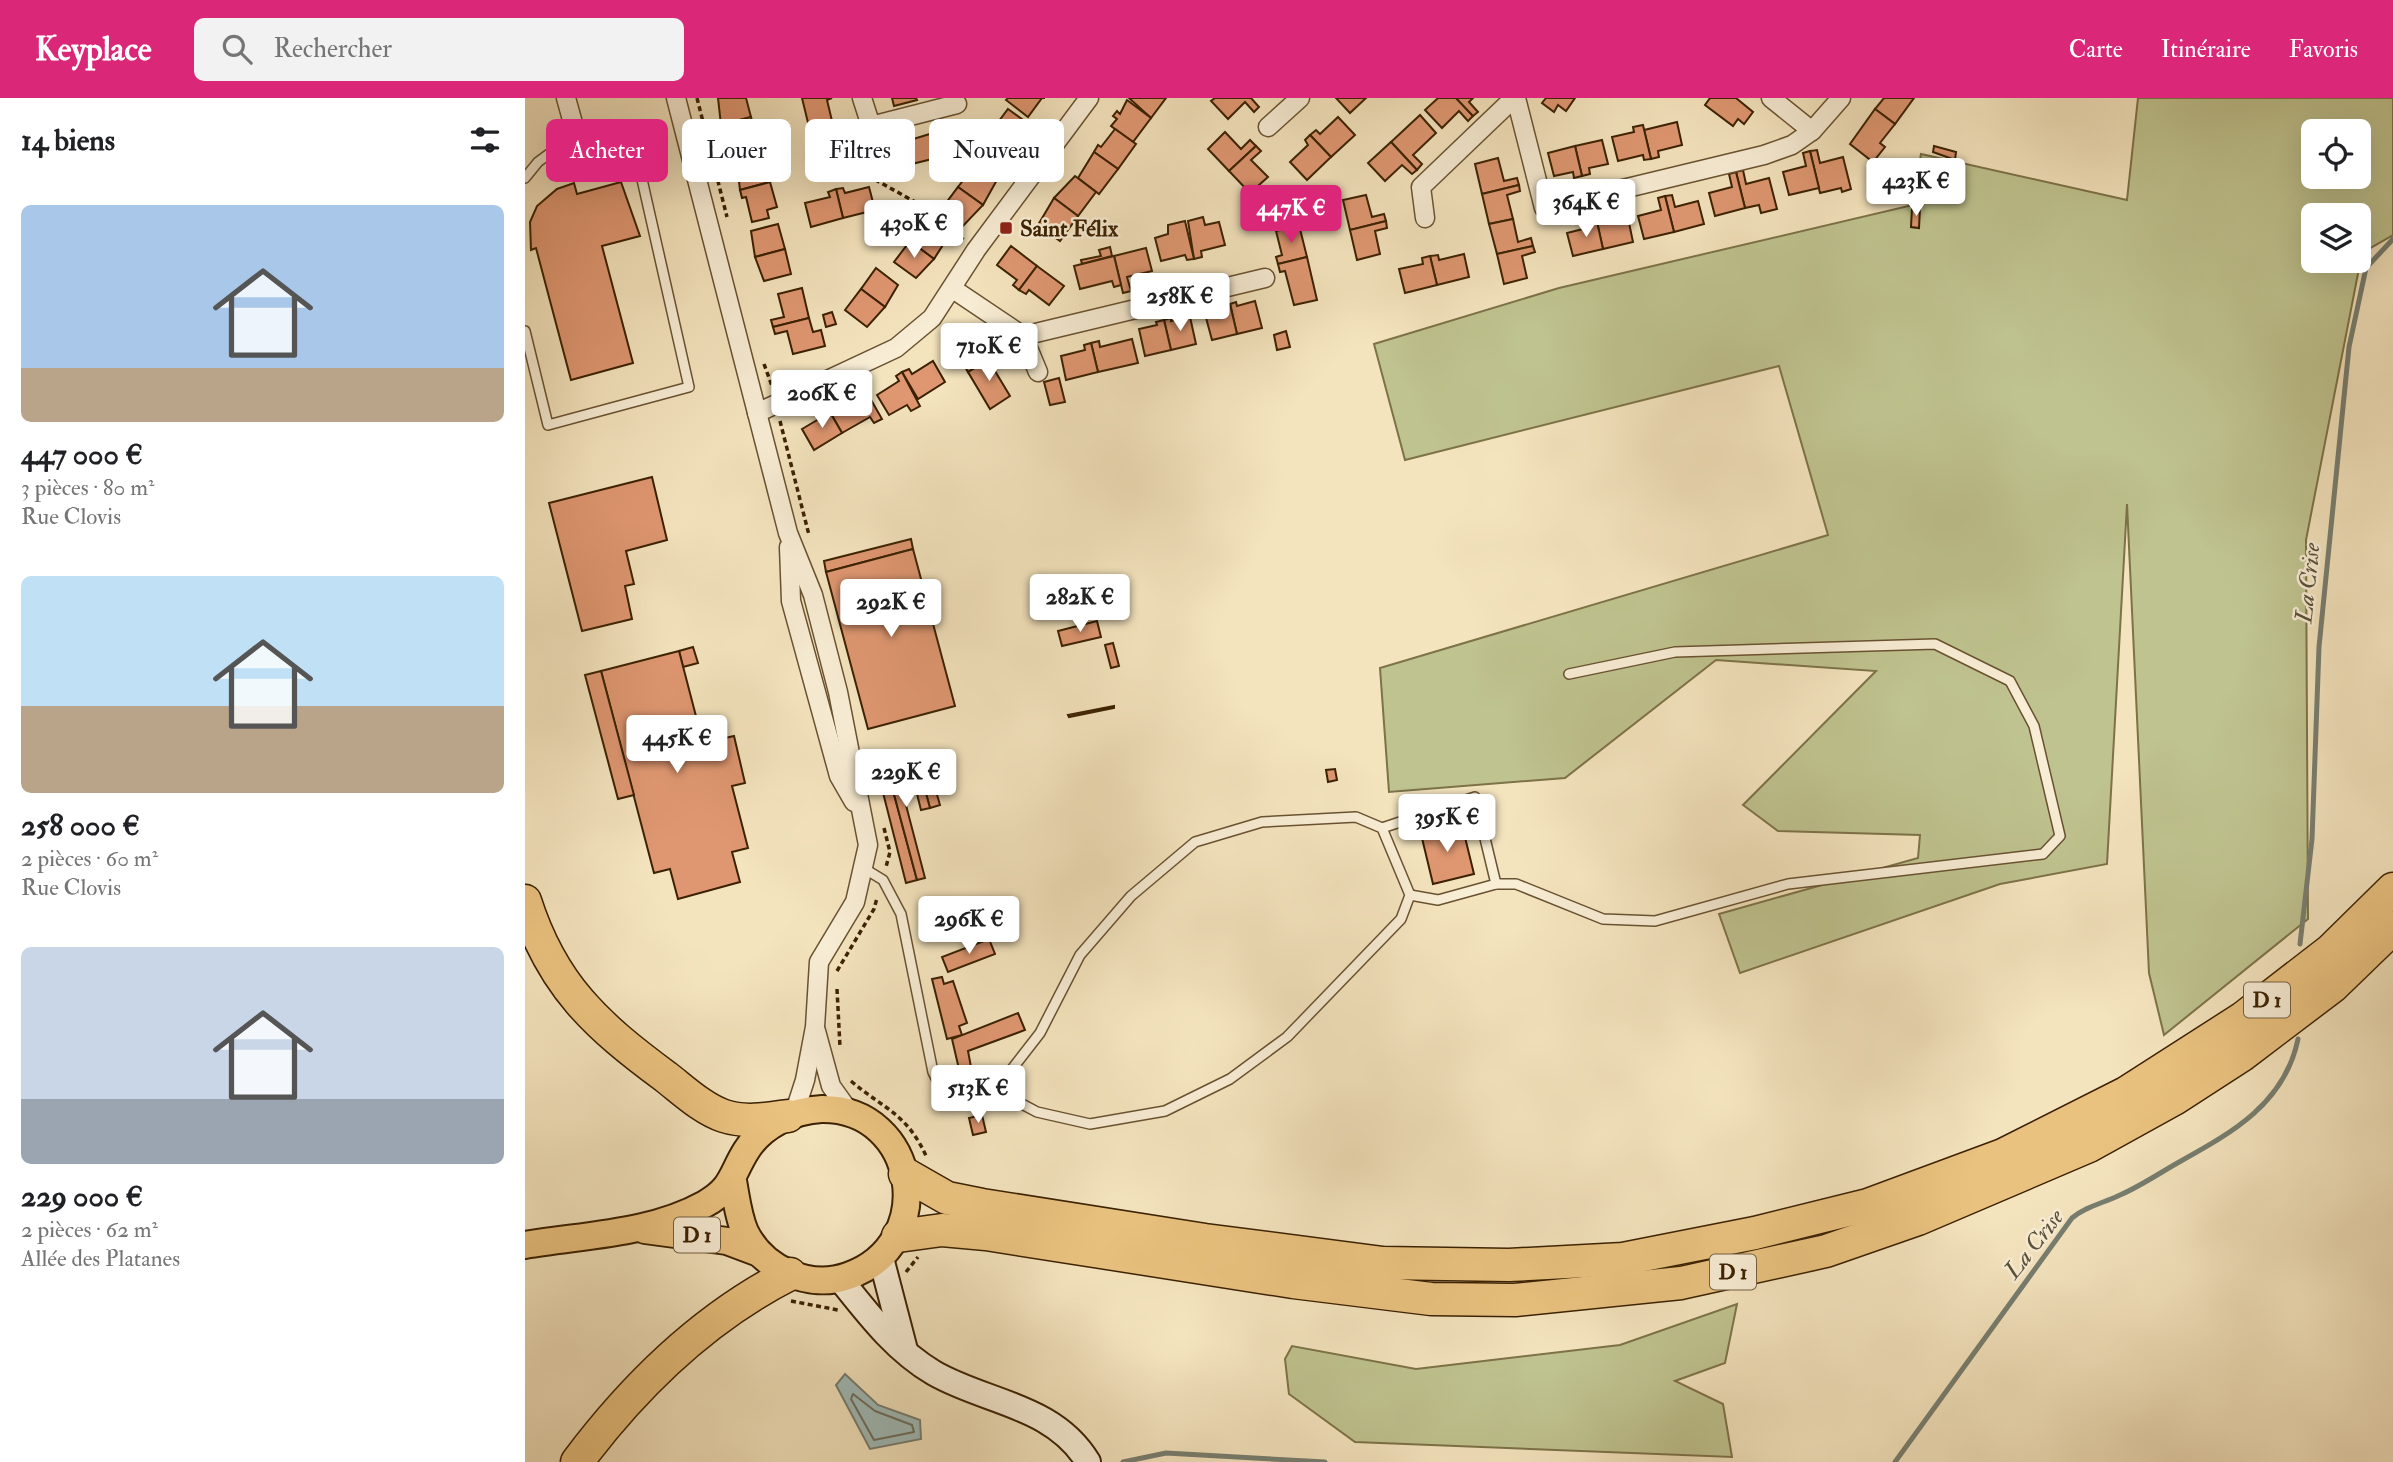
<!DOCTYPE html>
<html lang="fr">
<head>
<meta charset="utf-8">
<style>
	body { margin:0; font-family:"IM FELL Double Pica",serif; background:#f2f2f2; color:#202124; height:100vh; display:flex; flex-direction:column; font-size:26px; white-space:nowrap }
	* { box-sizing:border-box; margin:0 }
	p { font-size:23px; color:#757577 }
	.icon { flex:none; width:38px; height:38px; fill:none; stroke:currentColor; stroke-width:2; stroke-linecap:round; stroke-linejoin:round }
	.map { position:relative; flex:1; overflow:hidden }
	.side { display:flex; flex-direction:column; background:#fff; width:525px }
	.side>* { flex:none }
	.hud { position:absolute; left:21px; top:21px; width:665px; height:63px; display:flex; gap:14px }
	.tools { position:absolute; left:1776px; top:21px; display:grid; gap:14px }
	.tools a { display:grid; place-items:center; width:70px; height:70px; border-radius:10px; background:#fff; box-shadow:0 7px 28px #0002; font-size:35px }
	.price { position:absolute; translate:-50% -60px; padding:0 16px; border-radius:7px; background:#fff; color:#222; font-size:23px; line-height:46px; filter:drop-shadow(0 2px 4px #0008) }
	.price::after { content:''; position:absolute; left:50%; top:42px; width:21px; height:16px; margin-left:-10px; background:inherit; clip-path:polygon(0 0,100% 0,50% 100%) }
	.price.active { background:#db2777; color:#fff }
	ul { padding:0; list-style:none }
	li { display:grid; align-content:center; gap:14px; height:371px; padding:0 21px }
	li span { display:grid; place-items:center; height:217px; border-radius:10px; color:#555 }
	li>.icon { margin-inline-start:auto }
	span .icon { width:126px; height:126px; fill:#fffc; stroke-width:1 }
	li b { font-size:30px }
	h2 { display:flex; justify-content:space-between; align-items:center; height:84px; padding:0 21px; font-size:30px }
	.chip { padding:0 24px; border-radius:10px; background:#fff; box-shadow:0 7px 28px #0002; font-size:24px; line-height:63px }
	.chip.active { background:#db2777; color:#fff }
	header { display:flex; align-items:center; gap:42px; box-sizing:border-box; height:98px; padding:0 35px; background:#db2777; color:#fff }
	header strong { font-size:33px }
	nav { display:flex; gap:38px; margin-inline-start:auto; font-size:24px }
	.search { width:490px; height:63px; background:#f2f2f2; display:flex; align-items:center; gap:18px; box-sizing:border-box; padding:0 24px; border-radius:10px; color:#757577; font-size:26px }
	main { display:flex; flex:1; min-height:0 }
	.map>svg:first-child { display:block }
	.green { fill:#bfc38f; stroke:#7d7248; stroke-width:2; fill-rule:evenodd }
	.water { fill:#9fbcba; stroke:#777e70; stroke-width:2 }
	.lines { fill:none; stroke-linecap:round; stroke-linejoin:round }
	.shore { stroke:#6d6e5e; stroke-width:2 }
	.stream { stroke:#777e70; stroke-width:5 }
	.building { fill:#df9771; stroke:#3b2102; stroke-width:2 }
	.lane-casing { stroke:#695231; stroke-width:12 }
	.street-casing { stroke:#695231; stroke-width:21 }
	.secondary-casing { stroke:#3b2102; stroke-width:28 }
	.primary-casing { stroke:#3b2102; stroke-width:30 }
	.highway-casing { stroke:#3b2102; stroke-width:35 }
	.path { stroke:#3b2102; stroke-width:3.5; stroke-dasharray:5 3.5; stroke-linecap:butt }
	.lane { stroke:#f8edd5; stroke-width:9 }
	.street { stroke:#f8edd5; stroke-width:18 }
	.secondary { stroke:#f8edd5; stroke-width:24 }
	.primary { stroke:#eac27f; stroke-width:26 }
	.highway { stroke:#eac27f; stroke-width:32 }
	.poi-dot { fill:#8f2418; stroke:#f8edd5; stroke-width:2.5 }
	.labels { text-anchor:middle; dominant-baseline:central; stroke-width:5; stroke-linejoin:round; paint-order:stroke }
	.shield { fill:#f8edd5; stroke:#745e41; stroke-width:2 }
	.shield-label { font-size:21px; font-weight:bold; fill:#3b2102 }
	.poi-label { font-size:23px; font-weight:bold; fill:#3b2102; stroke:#f8edd5; text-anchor:start }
	.water-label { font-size:24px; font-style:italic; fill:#595039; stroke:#f8edd5 }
</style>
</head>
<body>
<header>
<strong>Keyplace</strong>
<div class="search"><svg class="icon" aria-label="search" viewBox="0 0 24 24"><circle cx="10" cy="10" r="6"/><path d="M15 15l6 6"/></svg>Rechercher</div>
<nav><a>Carte</a><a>Itinéraire</a><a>Favoris</a></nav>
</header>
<main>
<section class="side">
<h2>14 biens<svg class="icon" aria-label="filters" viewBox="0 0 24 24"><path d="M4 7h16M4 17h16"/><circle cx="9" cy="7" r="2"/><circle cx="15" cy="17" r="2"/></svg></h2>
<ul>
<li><span style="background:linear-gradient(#a9c7e8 75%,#b9a48a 0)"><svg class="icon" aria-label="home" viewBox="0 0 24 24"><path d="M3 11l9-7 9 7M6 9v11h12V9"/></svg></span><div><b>447 000 €</b><p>3 pièces · 80 m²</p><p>Rue Clovis</p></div></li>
<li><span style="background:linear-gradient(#bfe0f5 60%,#b9a48a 0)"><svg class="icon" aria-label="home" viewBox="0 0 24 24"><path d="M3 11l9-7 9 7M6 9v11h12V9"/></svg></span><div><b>258 000 €</b><p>2 pièces · 60 m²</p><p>Rue Clovis</p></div></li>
<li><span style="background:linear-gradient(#c9d6e8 70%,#9aa5b1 0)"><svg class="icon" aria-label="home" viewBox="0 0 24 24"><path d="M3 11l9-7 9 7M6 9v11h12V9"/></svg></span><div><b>229 000 €</b><p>2 pièces · 62 m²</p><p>Allée des Platanes</p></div></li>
</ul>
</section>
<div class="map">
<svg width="1868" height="1364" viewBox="0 0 1868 1364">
	<rect width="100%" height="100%" fill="#f4e4be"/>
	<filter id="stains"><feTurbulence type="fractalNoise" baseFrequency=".00286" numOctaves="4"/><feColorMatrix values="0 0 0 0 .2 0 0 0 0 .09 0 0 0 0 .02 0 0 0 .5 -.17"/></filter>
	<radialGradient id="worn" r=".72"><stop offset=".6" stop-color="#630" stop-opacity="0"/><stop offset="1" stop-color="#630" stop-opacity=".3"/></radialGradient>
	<g class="green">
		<path d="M 1613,0 L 1868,0 L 1868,137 L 1837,155 L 1781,442 L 1783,821 L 1639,937 L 1624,875 L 1602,406 L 1582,766 L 1475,786 L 1215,875 L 1194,816 L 1393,760 L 1395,737 L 1253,733 L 1218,707 L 1351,573 L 1191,562 L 1040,680 L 864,694 L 855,570 L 1303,437 L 1254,268 L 880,362 L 849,246 L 1034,190 L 1388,107 L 1396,56 L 1602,102 ZM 1788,33 L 1834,33 L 1834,79 L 1788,79 ZM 1788,117 L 1834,117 L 1834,163 L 1788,163 Z"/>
		<polygon points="1212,1206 1200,1265 1150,1283 1198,1306 1207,1359 830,1344 764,1296 760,1261 767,1248 891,1271 1095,1247"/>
	</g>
	<polygon class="water" points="320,1276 353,1307 395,1322 396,1341 345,1351 311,1287"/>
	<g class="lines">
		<polygon class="shore" points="328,1296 350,1313 387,1327 389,1334 349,1342 326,1301"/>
		<g class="stream">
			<polyline points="1775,846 1787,741 1794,549 1824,249 1841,170 1868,141"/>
			<polyline points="598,1364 641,1355 800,1364"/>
			<path d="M 1370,1364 L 1547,1120 C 1561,1108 1579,1105 1595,1097 C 1616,1088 1636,1074 1656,1063 C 1708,1034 1760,1005 1773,941"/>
		</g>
	</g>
	<g class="building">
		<polygon points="193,0 221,0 226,19 196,27"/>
		<polygon points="277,0 307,0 302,2 308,27 285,33"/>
		<polygon points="367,0 391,0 392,2 369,8"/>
		<polygon points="483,0 520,0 517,0 503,19 481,2"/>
		<polygon points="604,0 641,0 626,20"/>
		<polygon points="690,0 726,0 734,9 729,14 720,4 703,21 686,3"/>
		<polygon points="811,0 841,0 825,15"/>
		<polygon points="913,0 931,0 948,18 943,23 934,13 917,30 900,12"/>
		<polygon points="931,0 948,0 944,4 953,14 948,18"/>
		<polygon points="1021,0 1050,0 1041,13 1033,7 1029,14 1017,5"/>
		<polygon points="1185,0 1211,0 1228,14 1219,26 1213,21 1208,28 1180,7"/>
		<polygon points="1359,0 1389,0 1370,26 1350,11"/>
		<polygon points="602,2 626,20 608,44 586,28 592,21 588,18 592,13 595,16"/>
		<polygon points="483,11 505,27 489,53 465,35"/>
		<polygon points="1350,11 1370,26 1355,45 1360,49 1348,64 1325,46"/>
		<polygon points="895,17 911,35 888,57 897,66 892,72 866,44"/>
		<polygon points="226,19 232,44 206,51 196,27"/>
		<polygon points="813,19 830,37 806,59 785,37 791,32 795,36"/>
		<polygon points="1152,24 1157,47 1133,53 1134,59 1126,61 1119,32"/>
		<polygon points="1118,27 1126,61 1119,62 1118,57 1093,63 1087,39 1109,34 1108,29"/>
		<polygon points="590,31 611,46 593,71 569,54 573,47 576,49"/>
		<polygon points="700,34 716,51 725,42 731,48 704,73 683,51"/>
		<polygon points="408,35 415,59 383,67 376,38 383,36 385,42"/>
		<polygon points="465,35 489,53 468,76 446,60"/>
		<polygon points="785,37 806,59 782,82 765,64 783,47 780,42"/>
		<polygon points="376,38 383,67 351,75 349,70 342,71 337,54 365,47 364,41"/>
		<polygon points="1077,42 1083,66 1064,70 1065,76 1057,78 1050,48"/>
		<polygon points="866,44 892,72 887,76 877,67 860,83 843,65"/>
		<polygon points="731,48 736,53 726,62 743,79 725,95 704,73"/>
		<polygon points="1050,48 1057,78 1049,80 1048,74 1029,78 1023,55"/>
		<polygon points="1409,48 1431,54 1430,62 1408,54"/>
		<polygon points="1292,52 1295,65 1318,59 1326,91 1317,94 1316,90 1295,95 1285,53"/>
		<polygon points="1285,53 1294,90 1264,97 1258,74 1281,68 1278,55"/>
		<polygon points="569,54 593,71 574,96 553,80"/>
		<polygon points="239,59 245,84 215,92 212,66"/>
		<polygon points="446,60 473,80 458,107 433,89 443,76 437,72"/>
		<polygon points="973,60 979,83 992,80 994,87 957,96 950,66"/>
		<polygon points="1218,72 1221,86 1244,80 1252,111 1236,115 1234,107 1220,110 1211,74"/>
		<polygon points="1211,74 1220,110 1190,118 1184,95 1207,89 1204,76"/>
		<polygon points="550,78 571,94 553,118 529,100"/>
		<polygon points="96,84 115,138 77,148 108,265 46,282 11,150 6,152 5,124 12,108 32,91 49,85 52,96"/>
		<polygon points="245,84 252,109 242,112 244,120 227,124 221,99 217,100 215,92"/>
		<polygon points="994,87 995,93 982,97 988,121 964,126 957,96"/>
		<polygon points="344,89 350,112 318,120 311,91 318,90 320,95"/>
		<polygon points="433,89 458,107 437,129 415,113"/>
		<polygon points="311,91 318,120 286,129 280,105 305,99 303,94"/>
		<polygon points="841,97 847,119 859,116 861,123 825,132 818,102"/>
		<polygon points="1147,97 1150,109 1173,103 1179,126 1149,134 1140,98"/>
		<polygon points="1140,98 1149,134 1119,141 1113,118 1136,112 1133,100"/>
		<polygon points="529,100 553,118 535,143 513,127"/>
		<polygon points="1387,110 1395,110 1394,130 1386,129"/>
		<polygon points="1076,114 1079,126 1103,120 1108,144 1078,151 1070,115"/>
		<polygon points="1070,115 1078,151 1048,158 1042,135 1066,129 1063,117"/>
		<polygon points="678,119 680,127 694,124 700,147 676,153 677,159 669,161 663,123"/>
		<polygon points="988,121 993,144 1006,140 1008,148 972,156 964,126"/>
		<polygon points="400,122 423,139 409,161 385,143"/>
		<polygon points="660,123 669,161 662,162 660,157 636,163 630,140 643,136 643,127"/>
		<polygon points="861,123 862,130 850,133 855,156 832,162 825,132"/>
		<polygon points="253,126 260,151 230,159 226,133"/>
		<polygon points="774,127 782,159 753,166 751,159 757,157 751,133"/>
		<polygon points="385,143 409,161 391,180 369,164"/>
		<polygon points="486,148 512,168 494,192 488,187 492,182 472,167"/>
		<polygon points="1008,148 1010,154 997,158 1002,180 979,186 972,156"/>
		<polygon points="585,149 587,158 557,166 556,162 576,158 574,152"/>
		<polygon points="621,150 627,173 602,179 606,193 598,195 589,158"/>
		<polygon points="260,151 266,176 239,183 230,159"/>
		<polygon points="939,156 944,179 912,187 905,158 913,157 914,162"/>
		<polygon points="589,158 596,187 589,189 587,183 555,191 549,168"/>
		<polygon points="905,158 912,187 880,195 874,171 898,166 897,160"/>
		<polygon points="782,159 792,202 769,207 760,173 755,174 753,166"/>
		<polygon points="512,168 539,188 524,207 504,192 501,196 494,192"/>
		<polygon points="351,170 373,187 360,209 336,191"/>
		<polygon points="277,190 284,220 248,229 246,222 259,219 253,196"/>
		<polygon points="336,191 360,209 342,229 320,212"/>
		<polygon points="730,203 737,230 712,236 705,206 711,204 712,208"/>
		<polygon points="705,206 712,236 687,242 680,216 698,211 697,207"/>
		<polygon points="307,214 311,226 301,229 298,217"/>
		<polygon points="665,219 671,246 646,252 639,222 646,220 646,223"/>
		<polygon points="284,220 288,234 296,232 300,248 268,256 262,233 250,236 248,229"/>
		<polygon points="639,222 646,252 620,258 614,231 632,227 631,224"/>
		<polygon points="440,228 443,234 447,232 459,254 472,247 476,254 443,274 422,238"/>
		<polygon points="761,233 765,249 752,252 749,237"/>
		<polygon points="607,241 613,265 573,274 566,245 574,243 575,249"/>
		<polygon points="566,245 573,274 541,282 536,258 560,252 559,247"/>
		<polygon points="469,259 472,265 467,268 485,298 465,311 443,274"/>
		<polygon points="408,263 420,284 393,301 377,274 384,271 387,276"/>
		<polygon points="377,274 395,308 386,313 382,307 364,317 352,297 374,283 371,278"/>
		<polygon points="534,280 540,304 525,307 519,284"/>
		<polygon points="341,293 357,321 349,325 345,319 317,335 302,309 309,305 312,310"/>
		<polygon points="302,309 317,335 289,352 277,331 299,318 296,313"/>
		<polygon points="127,379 142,442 101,453 109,486 100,488 107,521 57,533 24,405"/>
		<polygon points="386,441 388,451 301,474 299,463"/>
		<polygon points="388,451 430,608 343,631 301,474"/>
		<polygon points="572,523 576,539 537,548 533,533"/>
		<polygon points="588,545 594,568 586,570 580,547"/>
		<polygon points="168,549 173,565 158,569 154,553"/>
		<polygon points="154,553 178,645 209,638 220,685 207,688 223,750 207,754 215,784 153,801 145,771 129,775 76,573"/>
		<polygon points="76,573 109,697 93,701 60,577"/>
		<polygon points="589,608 589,610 544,619 543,617"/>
		<polygon points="402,662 415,707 405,710 396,677 392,674 368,681 366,685 392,782 381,785 353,675"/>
		<polygon points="810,671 812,682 803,684 801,672"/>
		<polygon points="392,674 396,677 405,710 396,712 389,684 376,688 400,780 392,782 366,685 368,681"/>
		<polygon points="934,727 937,727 949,776 908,786 896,736"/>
		<polygon points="464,841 470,856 423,874 417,859"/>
		<polygon points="417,879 419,886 428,883 442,925 434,928 437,937 422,941 407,881"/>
		<polygon points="493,915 500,932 443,953 446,969 434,971 427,941"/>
		<polygon points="457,1017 461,1034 448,1037 444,1020"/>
	</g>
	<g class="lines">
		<g class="lane-casing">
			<g id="lane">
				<polyline points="0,80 13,64 51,36 91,46 116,77 164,289 23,327 0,233"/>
				<polyline points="857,730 950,699 971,786 913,802 885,797"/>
				<polyline points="340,771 358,782 376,816 408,974 415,988 441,998 480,980 515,935 555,857 606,798 670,744 737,724 831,719 857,730 885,797 876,821 762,939 705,981 640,1013 565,1026 512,1014 463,988"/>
				<polyline points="971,786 991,786 1078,821 1130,823 1263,786 1518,756 1535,738 1509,628 1485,583 1410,546 1150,554 1044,576"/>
			</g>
		</g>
		<g class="street-casing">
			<g id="street">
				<polyline points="41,0 51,36"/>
				<polyline points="151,0 263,435 288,497 313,594 343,747 330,804 294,864 290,929 280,982 269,1016"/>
				<polyline points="337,0 346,28 432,6"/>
				<polyline points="991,0 1019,110 1239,57 1267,47 1287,33 1246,0"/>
				<polyline points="743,29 775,0"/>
				<polyline points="1287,33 1316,0"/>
				<polyline points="297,52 324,35 346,28"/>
				<polyline points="900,120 896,89 989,0"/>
				<polyline points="428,191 498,238 740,180"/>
				<polyline points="498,238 513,274"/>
				<polyline points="232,315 371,250 407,220 451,152 564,0"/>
				<polyline points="264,449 266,503 314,678 329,704"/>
				<polyline points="291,933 306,988 326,1016"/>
			</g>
		</g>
		<g class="secondary-casing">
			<g id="secondary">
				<polyline points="356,1160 380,1252"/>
				<path d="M 315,1181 C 343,1216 370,1252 409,1275 C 461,1305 529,1307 563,1364"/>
			</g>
		</g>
		<g class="primary-casing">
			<g id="primary">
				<polyline points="120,1132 202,1143 234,1155"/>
				<path d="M 0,1147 C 59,1137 126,1136 180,1106 C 208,1090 206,1077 221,1053 C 236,1028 268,1012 297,1011 C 393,1010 415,1146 323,1178 C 284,1192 238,1171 220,1134 C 213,1118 211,1099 208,1083"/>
			</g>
		</g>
		<g class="highway-casing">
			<g id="highway">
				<path d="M 0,803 C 27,888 72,928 141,979 C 159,993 178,1011 199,1018 C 220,1025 242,1021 263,1018"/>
				<polyline points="380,1076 422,1100 457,1107 680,1142 858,1165 984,1167 1098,1161 1230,1135 1343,1107 1478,1057 1601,995 1718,920 1806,852 1868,791"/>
				<polyline points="373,1138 417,1132 461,1136 768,1184 906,1201 990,1202 1156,1185 1301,1153 1393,1121 1564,1048 1649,1001 1717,957 1808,888 1868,830"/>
				<path d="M 52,1364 C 109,1288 180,1219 265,1176"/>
			</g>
		</g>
		<g class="path">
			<polyline points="172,0 202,119"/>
			<polyline points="313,61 392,105 439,142"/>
			<polyline points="239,266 247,288"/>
			<polyline points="255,323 284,437"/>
			<polyline points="359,730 365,754 361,769"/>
			<polyline points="312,873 349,811 352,800"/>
			<polyline points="312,891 315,949"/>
			<path d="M 326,983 C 360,1012 382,1015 402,1060"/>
			<polyline points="381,1174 393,1159"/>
			<polyline points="266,1203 313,1212"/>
		</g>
		<use href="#lane" class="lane"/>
		<use href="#street" class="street"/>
		<use href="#secondary" class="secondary"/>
		<use href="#primary" class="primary"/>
		<use href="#highway" class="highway"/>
	</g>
	<rect class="poi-dot" x="474" y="123" width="14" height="14" rx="3.5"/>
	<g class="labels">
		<g class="shield">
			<rect x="1719" y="884.5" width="46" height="35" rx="5"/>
			<rect x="149" y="1119.5" width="46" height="35" rx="5"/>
			<rect x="1185" y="1156.5" width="46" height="35" rx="5"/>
		</g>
		<g class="shield-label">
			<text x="1742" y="902">D 1</text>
			<text x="172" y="1137">D 1</text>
			<text x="1208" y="1174">D 1</text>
		</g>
		<g class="poi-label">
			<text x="495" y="130">Saint Félix</text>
		</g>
		<g class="water-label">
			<text transform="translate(1783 485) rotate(-84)">La Crise</text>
			<text transform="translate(1509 1146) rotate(-52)">La Crise</text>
		</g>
	</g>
	<rect width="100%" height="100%" filter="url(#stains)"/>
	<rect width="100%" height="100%" fill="url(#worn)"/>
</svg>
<div class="tools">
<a><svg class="icon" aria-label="locate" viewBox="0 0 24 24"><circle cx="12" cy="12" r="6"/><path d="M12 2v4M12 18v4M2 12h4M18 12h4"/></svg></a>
<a><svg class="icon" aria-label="layers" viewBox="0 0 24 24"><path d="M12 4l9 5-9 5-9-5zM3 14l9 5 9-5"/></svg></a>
</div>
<b class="price" style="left:1391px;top:120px">423K €</b>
<b class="price" style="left:1061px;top:141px">364K €</b>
<b class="price active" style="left:766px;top:147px">447K €</b>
<b class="price" style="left:389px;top:162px">430K €</b>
<b class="price" style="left:655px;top:235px">258K €</b>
<b class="price" style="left:464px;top:285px">710K €</b>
<b class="price" style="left:297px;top:332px">206K €</b>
<b class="price" style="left:555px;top:536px">282K €</b>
<b class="price" style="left:366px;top:541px">292K €</b>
<b class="price" style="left:152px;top:677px">445K €</b>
<b class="price" style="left:381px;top:711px">229K €</b>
<b class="price" style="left:922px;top:756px">395K €</b>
<b class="price" style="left:444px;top:858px">296K €</b>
<b class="price" style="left:453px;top:1027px">513K €</b>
<div class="hud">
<a class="chip active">Acheter</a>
<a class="chip">Louer</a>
<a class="chip">Filtres</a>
<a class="chip">Nouveau</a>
</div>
</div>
</main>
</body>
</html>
